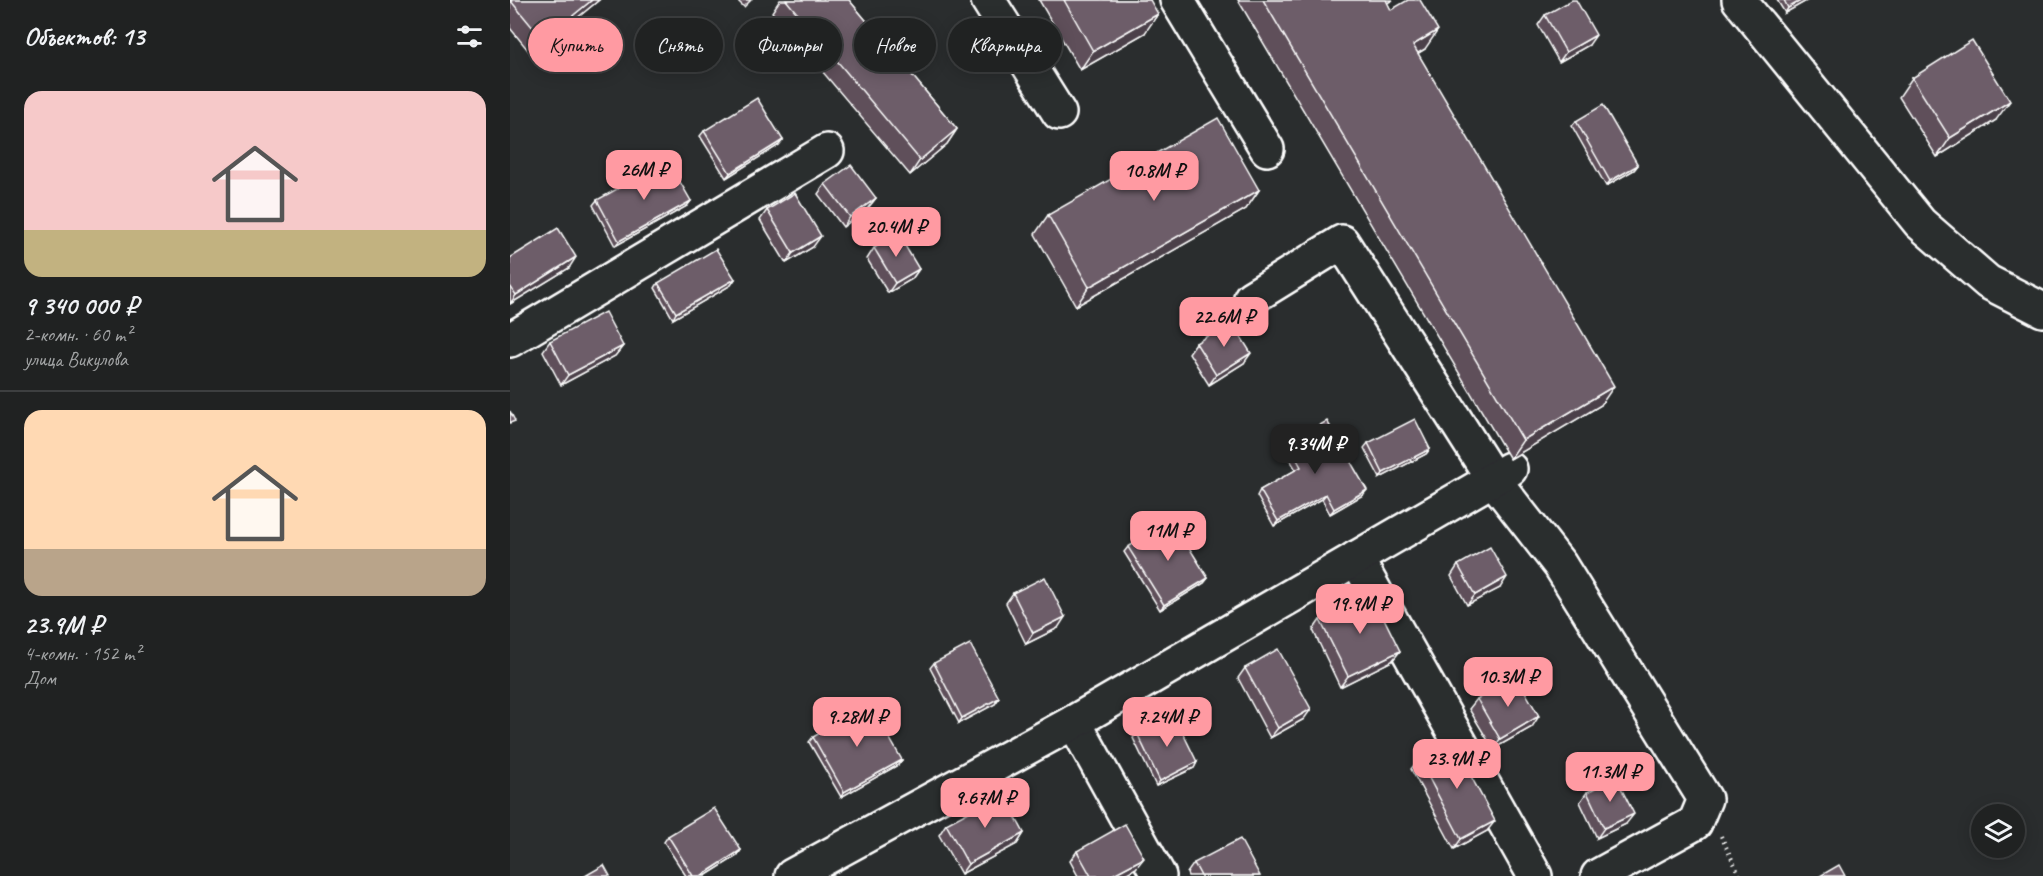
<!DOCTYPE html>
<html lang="ru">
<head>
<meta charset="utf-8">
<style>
	body { margin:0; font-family:Caveat,sans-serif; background:#2d2f2f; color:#f1f3f6; height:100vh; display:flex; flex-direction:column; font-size:22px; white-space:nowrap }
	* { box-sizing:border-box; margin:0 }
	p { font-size:20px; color:#a2a4a5 }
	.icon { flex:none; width:33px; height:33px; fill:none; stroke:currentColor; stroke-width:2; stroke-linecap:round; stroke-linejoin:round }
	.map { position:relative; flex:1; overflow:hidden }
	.sheet { display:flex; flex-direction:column; background:#202222; width:510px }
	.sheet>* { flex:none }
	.guide { position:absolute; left:18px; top:18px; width:570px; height:54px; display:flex; gap:12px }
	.controls { position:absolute; left:1461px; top:804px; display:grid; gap:12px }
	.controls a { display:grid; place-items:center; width:54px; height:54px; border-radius:50%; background:#202222; box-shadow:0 3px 15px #0003,0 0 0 2px #3d3f40; font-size:30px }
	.price { position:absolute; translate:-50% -51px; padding:0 14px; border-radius:12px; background:#ff9aa2; color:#111; font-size:20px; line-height:39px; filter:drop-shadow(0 2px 3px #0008) }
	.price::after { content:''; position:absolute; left:50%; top:36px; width:18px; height:14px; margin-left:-9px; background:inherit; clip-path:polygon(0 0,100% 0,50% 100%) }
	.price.on { background:#222; color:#fff }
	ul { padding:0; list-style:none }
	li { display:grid; align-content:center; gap:12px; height:318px; padding:0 24px }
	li+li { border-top:2px solid #3d3f40 }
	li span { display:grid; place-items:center; height:186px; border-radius:18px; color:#555 }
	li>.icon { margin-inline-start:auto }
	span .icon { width:108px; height:108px; fill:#fffc; stroke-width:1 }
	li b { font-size:26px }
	h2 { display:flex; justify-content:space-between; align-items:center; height:72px; padding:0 24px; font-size:26px }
	.tag { padding:0 21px; border-radius:27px; background:#202222; box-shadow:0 3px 15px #0003,0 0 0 2px #3d3f40; font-size:21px; line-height:54px }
	.tag.on { background:#ff9aa2; color:#111 }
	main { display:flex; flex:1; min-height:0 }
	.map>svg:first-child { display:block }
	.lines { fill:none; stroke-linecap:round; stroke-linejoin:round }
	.minor-casing { stroke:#fff; stroke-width:38 }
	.path { stroke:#fff; stroke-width:4; stroke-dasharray:1.5 4.5; stroke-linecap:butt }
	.minor { stroke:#2a2d2e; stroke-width:33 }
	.wall { fill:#5e505a; stroke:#fff; stroke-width:1.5 }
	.shaded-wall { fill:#4c414a; stroke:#fff; stroke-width:1.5 }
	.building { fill:#6d5d69; stroke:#fff; stroke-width:1.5 }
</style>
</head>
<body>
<main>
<section class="sheet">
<h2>Объектов: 13<svg class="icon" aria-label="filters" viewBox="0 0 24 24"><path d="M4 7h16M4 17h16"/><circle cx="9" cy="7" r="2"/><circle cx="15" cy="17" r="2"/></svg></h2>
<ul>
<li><span style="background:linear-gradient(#f6c9c9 75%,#c2b280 0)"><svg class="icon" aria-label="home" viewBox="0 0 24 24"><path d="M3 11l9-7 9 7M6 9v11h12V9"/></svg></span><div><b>9 340 000 ₽</b><p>2-комн. · 60 m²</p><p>улица Викулова</p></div></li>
<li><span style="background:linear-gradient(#ffd9b3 75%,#b9a48a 0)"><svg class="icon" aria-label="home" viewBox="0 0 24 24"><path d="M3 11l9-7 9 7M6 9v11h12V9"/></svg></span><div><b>23.9M ₽</b><p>4-комн. · 152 m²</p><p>Дом</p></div></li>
</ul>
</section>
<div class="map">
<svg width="1533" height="876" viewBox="0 0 1533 876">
	<rect width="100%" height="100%" fill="#2a2d2e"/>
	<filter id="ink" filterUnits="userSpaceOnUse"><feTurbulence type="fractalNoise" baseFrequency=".0167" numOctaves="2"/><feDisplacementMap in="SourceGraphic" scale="12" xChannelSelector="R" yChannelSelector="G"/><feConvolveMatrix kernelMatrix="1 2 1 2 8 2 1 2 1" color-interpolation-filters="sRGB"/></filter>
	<g filter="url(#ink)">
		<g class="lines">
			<g class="minor-casing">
				<g id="minor">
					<polyline points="478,0 549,113"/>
					<polyline points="667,0 757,149"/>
					<polyline points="1229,0 1410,223 1478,282 1533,310"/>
					<polyline points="741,298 832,242 983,479 1050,565 1195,799 1185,823 1088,876"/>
					<polyline points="0,340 317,151"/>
					<polyline points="846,558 1025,876"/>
					<polyline points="564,722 649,876"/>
					<polyline points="282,876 564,722 1000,469"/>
				</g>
			</g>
			<polyline class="path" points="1211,836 1230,876"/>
			<use href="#minor" class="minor"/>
		</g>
		<g class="wall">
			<polygon points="0,0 89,0 22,55 0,28"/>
			<polygon points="227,0 241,0 234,7"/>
			<polygon points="270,0 339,0 447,129 437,144 400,175 262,12"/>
			<polygon points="529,0 640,0 635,33 570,70"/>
			<polygon points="728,0 883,0 877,3 881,10 915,49 907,54 1091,405 1000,459"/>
			<polygon points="1267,0 1298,0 1275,13"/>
			<polygon points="1035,15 1079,45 1049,62 1028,25"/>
			<polygon points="1402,78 1486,120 1427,157 1389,97"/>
			<polygon points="1066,121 1128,165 1124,170 1096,186 1062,126"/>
			<polygon points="194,131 273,140 269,145 216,178 190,136"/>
			<polygon points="315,184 366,198 358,208 333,227 308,194"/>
			<polygon points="749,190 736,209 566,306 525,234 538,215"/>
			<polygon points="87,200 181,201 177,206 105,246 83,205"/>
			<polygon points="257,210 303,247 276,263 250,220"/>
			<polygon points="364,248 409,269 402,279 378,293 357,259"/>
			<polygon points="0,258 59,268 0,304"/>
			<polygon points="225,279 221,285 163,319 145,288 148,283"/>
			<polygon points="40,341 113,346 105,356 51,385 33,351"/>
			<polygon points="686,343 734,363 699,385 679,353"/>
			<polygon points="778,443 853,495 820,514 812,499 764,526 747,496 750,490 786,470 774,449"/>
			<polygon points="858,443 920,449 916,454 870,478 854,448"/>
			<polygon points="618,547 698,578 694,583 650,610 614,552"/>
			<polygon points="948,565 990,588 957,605 941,576"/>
			<polygon points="503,593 548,628 516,644 496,603"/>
			<polygon points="810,620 890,651 882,661 830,687 803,630"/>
			<polygon points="424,663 489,698 485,704 449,723 420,668"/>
			<polygon points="735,668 794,719 760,738 728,678"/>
			<polygon points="967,699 1022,727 983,749 959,709"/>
			<polygon points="627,733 687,762 684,768 646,786 623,738"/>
			<polygon points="303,737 392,760 388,765 331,797 299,742"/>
			<polygon points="909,759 977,831 944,849 901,769"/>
			<polygon points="1077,792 1116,824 1087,838 1070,802"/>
			<polygon points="436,824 514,833 507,844 451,874 429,835"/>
			<polygon points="158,836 231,850 227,856 195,876 176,876 154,842"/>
			<polygon points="567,851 626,868 612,876 568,876 560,861"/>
			<polygon points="684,863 750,876 678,876 677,873"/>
		</g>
		<g class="shaded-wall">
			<polygon points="82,0 89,0 22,55 33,40"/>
			<polygon points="1292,0 1298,0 1275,13 1278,8"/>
			<polygon points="648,14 635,33 570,70 583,51"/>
			<polygon points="928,30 915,49 889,64 903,45"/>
			<polygon points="1086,35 1079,45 1049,62 1056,52"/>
			<polygon points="1500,101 1486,120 1427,157 1440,138"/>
			<polygon points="447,129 437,144 400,175 410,160"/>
			<polygon points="273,140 269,145 216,178 220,173"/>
			<polygon points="1128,165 1124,170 1096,186 1100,181"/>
			<polygon points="749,190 736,209 566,306 579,287"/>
			<polygon points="366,198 358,208 333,227 340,217"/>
			<polygon points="181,201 177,206 105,246 109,241"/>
			<polygon points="311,236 303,247 276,263 283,253"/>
			<polygon points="66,257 59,268 0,304 6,295"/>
			<polygon points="409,269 402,279 378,293 385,283"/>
			<polygon points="225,279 221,285 163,319 166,313"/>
			<polygon points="113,346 105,356 51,385 58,375"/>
			<polygon points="741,353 734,363 699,385 706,375"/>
			<polygon points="1104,386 1091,405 1000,459 1013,440"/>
			<polygon points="920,449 916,454 870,478 873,473"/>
			<polygon points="857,490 853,495 820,514 824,509"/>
			<polygon points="816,494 812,499 764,526 768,521"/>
			<polygon points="997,577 990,588 957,605 965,595"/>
			<polygon points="698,578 694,583 650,610 654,605"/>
			<polygon points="555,617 548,628 516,644 523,633"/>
			<polygon points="890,651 882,661 830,687 838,676"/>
			<polygon points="489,698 485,704 449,723 452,718"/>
			<polygon points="801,709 794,719 760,738 768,728"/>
			<polygon points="1029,716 1022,727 983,749 990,739"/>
			<polygon points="392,760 388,765 331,797 334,792"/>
			<polygon points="687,762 684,768 646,786 650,781"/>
			<polygon points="1124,814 1116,824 1087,838 1094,828"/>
			<polygon points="985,821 977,831 944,849 951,839"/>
			<polygon points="514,833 507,844 451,874 458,864"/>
			<polygon points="231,850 227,856 195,876 191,876"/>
			<polygon points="634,858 626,868 612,876 600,876"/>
		</g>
		<g class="building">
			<polygon points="0,0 82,0 33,40"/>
			<polygon points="276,0 339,0 447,129 410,160"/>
			<polygon points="554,0 640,0 648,14 583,51"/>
			<polygon points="753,0 876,0 881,10 898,0 910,0 928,30 903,45 1104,386 1013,440"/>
			<polygon points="1062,0 1066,0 1086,35 1056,52 1035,15"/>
			<polygon points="1274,0 1292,0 1278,8"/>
			<polygon points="1462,40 1500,101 1440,138 1402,78"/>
			<polygon points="247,98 273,140 220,173 194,131"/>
			<polygon points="1093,105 1128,165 1100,181 1066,121"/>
			<polygon points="708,118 749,190 579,287 538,215"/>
			<polygon points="158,161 181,201 109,241 87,200"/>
			<polygon points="341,165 366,198 340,217 315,184"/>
			<polygon points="285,193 311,236 283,253 257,210"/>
			<polygon points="48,228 66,257 6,295 0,286 0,258"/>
			<polygon points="388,234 409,269 385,283 364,248"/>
			<polygon points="206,249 225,279 166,313 148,283"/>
			<polygon points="95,312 113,346 58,375 40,341"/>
			<polygon points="721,321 741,353 706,375 686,343"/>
			<polygon points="0,411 5,421 0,423"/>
			<polygon points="905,419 920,449 873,473 858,443"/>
			<polygon points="817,421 857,490 824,509 816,494 768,521 750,490 791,467 778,443"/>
			<polygon points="662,520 698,578 654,605 618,547"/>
			<polygon points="980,547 997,577 965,595 948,565"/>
			<polygon points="535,577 555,617 523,633 503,593"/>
			<polygon points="862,594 890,651 838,676 810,620"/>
			<polygon points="460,644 489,698 452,718 424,663"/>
			<polygon points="768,649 801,709 768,728 735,668"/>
			<polygon points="1006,676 1029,716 990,739 967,699"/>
			<polygon points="360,704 392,760 334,792 303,737"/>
			<polygon points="664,715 687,762 650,781 627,733"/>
			<polygon points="942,741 985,821 951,839 909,759"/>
			<polygon points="1106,778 1124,814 1094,828 1077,792"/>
			<polygon points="493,794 514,833 458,864 436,824"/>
			<polygon points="204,808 231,850 191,876 183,876 158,836"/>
			<polygon points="615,824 634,858 600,876 581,876 567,851"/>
			<polygon points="730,839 750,876 691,876 684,863"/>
			<polygon points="94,865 100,876 75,876"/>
			<polygon points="1329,865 1335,876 1310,876"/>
		</g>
	</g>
</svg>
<div class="controls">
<a><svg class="icon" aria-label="layers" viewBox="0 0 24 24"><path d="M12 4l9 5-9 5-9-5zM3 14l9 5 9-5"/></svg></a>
</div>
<b class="price" style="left:134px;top:201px">26M ₽</b>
<b class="price" style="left:644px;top:202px">10.8M ₽</b>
<b class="price" style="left:386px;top:258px">20.4M ₽</b>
<b class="price" style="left:714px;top:348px">22.6M ₽</b>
<b class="price on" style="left:805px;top:475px">9.34M ₽</b>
<b class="price" style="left:658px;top:562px">11M ₽</b>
<b class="price" style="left:850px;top:635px">19.9M ₽</b>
<b class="price" style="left:998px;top:708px">10.3M ₽</b>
<b class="price" style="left:347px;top:748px">9.28M ₽</b>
<b class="price" style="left:657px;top:748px">7.24M ₽</b>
<b class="price" style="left:947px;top:790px">23.9M ₽</b>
<b class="price" style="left:1100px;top:803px">11.3M ₽</b>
<b class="price" style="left:475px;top:829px">9.67M ₽</b>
<div class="guide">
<a class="tag on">Купить</a>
<a class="tag">Снять</a>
<a class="tag">Фильтры</a>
<a class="tag">Новое</a>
<a class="tag">Квартира</a>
</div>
</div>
</main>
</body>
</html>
